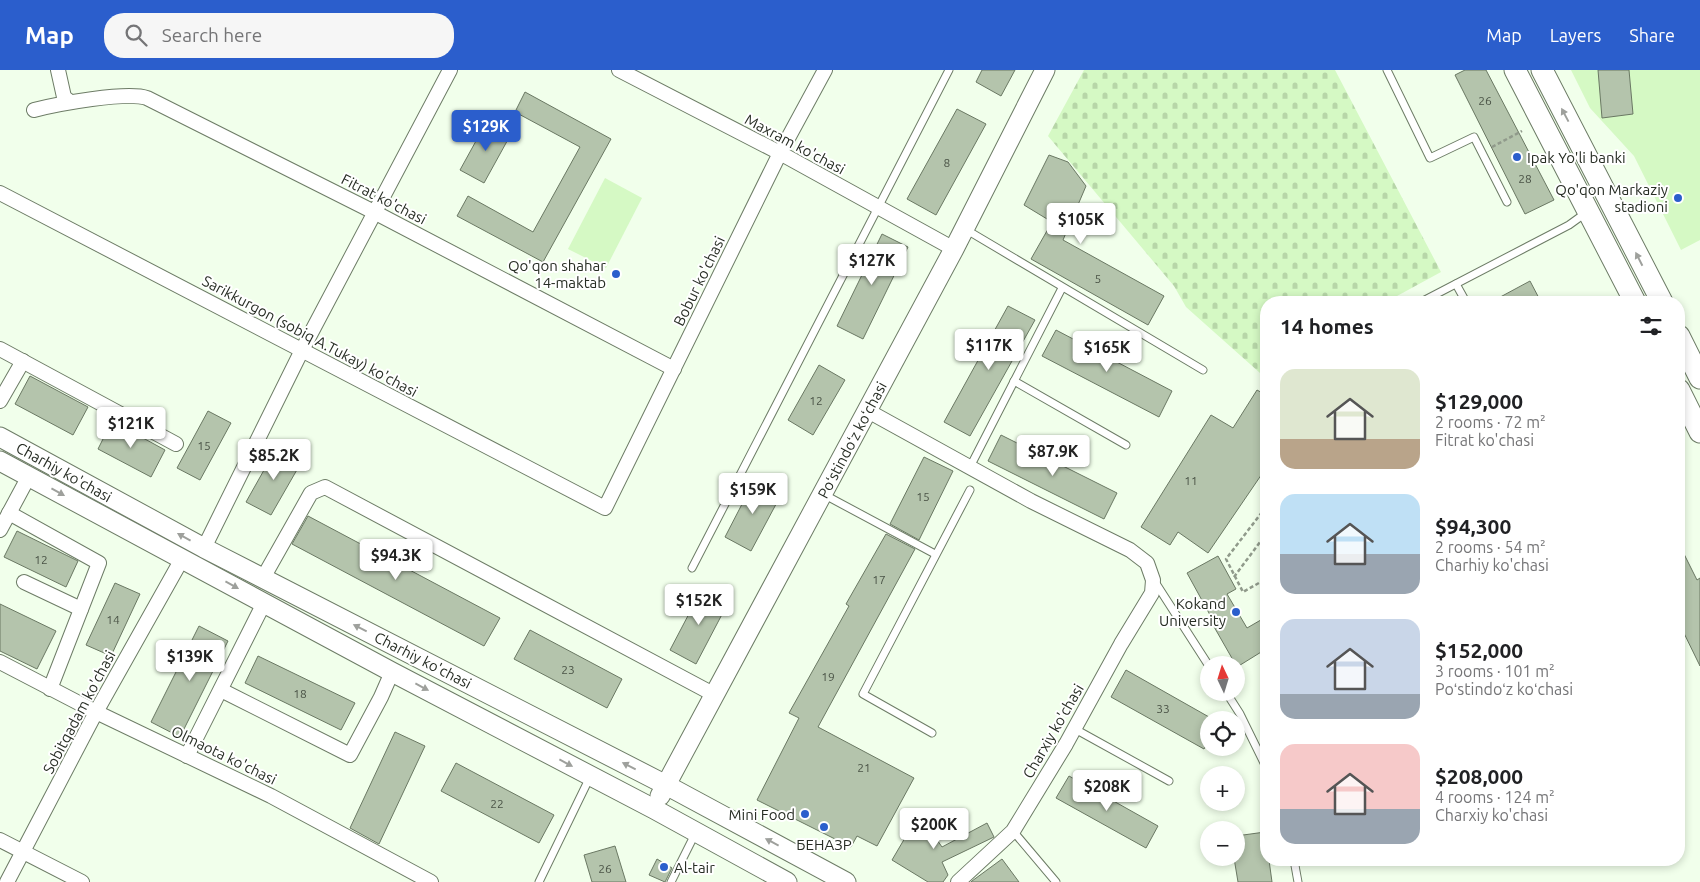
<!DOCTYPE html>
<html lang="en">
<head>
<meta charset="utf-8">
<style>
	body { margin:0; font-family:Ubuntu,sans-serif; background:#f6f6f6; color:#202124; height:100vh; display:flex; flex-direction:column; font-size:19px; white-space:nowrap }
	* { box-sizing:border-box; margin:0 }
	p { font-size:16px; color:#757577 }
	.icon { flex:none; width:28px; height:28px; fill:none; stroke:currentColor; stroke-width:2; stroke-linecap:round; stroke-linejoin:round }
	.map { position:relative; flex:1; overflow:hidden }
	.details { position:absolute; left:1260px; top:226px; width:425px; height:570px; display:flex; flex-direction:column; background:#fff; border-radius:20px; box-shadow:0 2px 8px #0003 }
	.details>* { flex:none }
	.needle { width:32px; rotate:356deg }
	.tools { position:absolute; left:1200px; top:586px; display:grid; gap:10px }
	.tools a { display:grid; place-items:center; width:45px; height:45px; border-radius:50%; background:#fff; box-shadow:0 2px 8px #0003; font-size:25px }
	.price { position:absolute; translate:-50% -42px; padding:0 11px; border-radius:5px; background:#fff; color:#222; font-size:16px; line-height:32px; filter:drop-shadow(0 1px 2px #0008) }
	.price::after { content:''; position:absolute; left:50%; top:30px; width:15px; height:11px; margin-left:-8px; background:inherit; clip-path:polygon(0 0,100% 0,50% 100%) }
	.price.current { background:#2b5ecc; color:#fff }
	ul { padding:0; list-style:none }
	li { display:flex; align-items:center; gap:15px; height:125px; padding:0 20px }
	li span { display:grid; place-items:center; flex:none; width:140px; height:100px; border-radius:15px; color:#555 }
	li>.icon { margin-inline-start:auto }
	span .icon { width:60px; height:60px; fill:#fffc; stroke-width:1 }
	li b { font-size:21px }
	h2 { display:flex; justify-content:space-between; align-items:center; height:60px; padding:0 20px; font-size:21px }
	header { display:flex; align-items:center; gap:30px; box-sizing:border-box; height:70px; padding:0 25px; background:#2b5ecc; color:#fff }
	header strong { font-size:24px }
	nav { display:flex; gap:28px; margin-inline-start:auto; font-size:18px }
	.search { width:350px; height:45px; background:#f6f6f6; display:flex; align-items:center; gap:12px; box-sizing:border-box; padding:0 18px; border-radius:20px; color:#757577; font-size:19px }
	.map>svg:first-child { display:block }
	.cemetery { fill:url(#cemetery-stones) }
	.pitch { fill:#d5f9c4 }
	.building { fill:#b4c4ac; stroke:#6a7863 }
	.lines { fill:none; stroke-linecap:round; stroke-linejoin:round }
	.lane-casing { stroke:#6d7c66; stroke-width:9 }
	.street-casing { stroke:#6d7c66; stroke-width:16 }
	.secondary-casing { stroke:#6d7c66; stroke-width:21 }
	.primary-casing { stroke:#6d7c66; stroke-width:23 }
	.path { stroke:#909a8b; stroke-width:2.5; stroke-dasharray:4 2.5; stroke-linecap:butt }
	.lane { stroke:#fff; stroke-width:7 }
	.street { stroke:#fff; stroke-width:14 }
	.secondary { stroke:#fff; stroke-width:19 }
	.primary { stroke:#fff; stroke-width:21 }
	.oneway { fill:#9ea09c }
	.poi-dot { fill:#2b5ecc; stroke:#fff; stroke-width:2 }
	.labels { text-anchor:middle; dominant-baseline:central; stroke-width:4; stroke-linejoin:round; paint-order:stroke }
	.number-label { font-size:12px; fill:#4a5346 }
	.street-label { font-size:15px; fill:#272d24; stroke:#fff }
	.poi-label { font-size:15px; fill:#272d24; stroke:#fff; text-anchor:end }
</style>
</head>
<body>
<header>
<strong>Map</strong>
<div class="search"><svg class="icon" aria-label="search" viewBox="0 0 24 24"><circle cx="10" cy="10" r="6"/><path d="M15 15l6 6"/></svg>Search here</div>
<nav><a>Map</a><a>Layers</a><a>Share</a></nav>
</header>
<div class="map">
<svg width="1700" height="812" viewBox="0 0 1700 812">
	<defs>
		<pattern id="cemetery-stones" width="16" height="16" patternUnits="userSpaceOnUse" patternTransform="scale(1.25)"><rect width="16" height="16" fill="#d5f9c4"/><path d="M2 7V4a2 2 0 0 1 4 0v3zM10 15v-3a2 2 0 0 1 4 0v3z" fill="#b7d6a8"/></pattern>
	</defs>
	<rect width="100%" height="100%" fill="#f1ffeb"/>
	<polygon class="cemetery" points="1084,0 1335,0 1441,202 1386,232 1266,232 1266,299 1260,303 1186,237 1174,216 1048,66"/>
	<g class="pitch">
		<polygon points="1571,0 1700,0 1700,170 1681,180 1634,86 1590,38"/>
		<polygon points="605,108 642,128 606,198 568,179"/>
	</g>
	<g class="building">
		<polygon points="982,0 1015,0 1001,26 976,12"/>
		<polygon points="1465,0 1486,0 1554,130 1525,144 1455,5"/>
		<polygon points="1598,0 1629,0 1633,44 1602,48"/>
		<polygon points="525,22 611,69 543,192 457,146 468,126 533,162 580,77 515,42"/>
		<polygon points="957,39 986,54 936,145 907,129"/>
		<polygon points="487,51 511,64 484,113 460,100"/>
		<polygon points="1049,85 1068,92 1086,116 1063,170 1164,226 1148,255 1031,189 1052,152 1024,135"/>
		<polygon points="882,164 908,177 863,269 837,256"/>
		<polygon points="1530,211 1541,232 1491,232"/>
		<polygon points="1008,236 1035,250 970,366 944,352"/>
		<polygon points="1056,260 1172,321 1159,347 1042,286"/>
		<polygon points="819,295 845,310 813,365 788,350"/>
		<polygon points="30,306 88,337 73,365 15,334"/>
		<polygon points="1257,320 1266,325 1266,398 1208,483 1178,462 1170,475 1141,457 1211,345 1233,358"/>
		<polygon points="208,341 231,353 200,410 177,398"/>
		<polygon points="112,351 165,380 151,407 98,379"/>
		<polygon points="1001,365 1117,423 1104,449 988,391"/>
		<polygon points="277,377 302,391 271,445 246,432"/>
		<polygon points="924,387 953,401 919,470 890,454"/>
		<polygon points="755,409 782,423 751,481 725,467"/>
		<polygon points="308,446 500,548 484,576 292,474"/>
		<polygon points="17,461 78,491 66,517 4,487"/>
		<polygon points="886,464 915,479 818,657 914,708 877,776 857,766 851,777 757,730 799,648 789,643 849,536 846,534"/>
		<polygon points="1679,474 1697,510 1700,508 1700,596 1679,553"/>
		<polygon points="1218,486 1236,519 1227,524 1247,558 1266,547 1266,579 1237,597 1213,555 1215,554 1187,503"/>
		<polygon points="115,513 140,524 111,586 86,575"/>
		<polygon points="703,517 729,531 696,594 670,580"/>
		<polygon points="0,534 56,561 37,599 0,581"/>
		<polygon points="199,556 228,571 180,667 151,652"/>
		<polygon points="530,560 622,609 607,638 514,589"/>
		<polygon points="258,586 355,633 341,660 245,613"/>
		<polygon points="1126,600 1209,647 1209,671 1204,679 1111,627"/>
		<polygon points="395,662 425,676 379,774 350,758"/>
		<polygon points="456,693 554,745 539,773 441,721"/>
		<polygon points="1069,706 1158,756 1146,778 1056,728"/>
		<polygon points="919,744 942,777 987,753 994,767 942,792 948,805 943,812 928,812 892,790"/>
		<polygon points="1265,762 1266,790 1269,790 1272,812 1238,812 1234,788 1236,788 1236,766"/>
		<polygon points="615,776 626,812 592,812 584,785"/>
		<polygon points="657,789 672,798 665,812 649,805"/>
		<polygon points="1002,789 1019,812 971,812 972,811"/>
	</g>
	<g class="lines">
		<g class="lane-casing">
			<g id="lane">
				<polyline points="1387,0 1430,88 1474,67 1507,132"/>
				<polyline points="965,159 1203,300"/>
				<polyline points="1456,214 1466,232"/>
				<polyline points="1421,232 1569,155 1587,142"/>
				<polyline points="1014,311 1126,375"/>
				<polyline points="970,397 1062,218"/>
				<polyline points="823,424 935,484"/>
				<polyline points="692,498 949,0"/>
				<polyline points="1155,512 1209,596"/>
				<polyline points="1226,622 1240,644 1266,697"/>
				<polyline points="1075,659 1169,711"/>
				<polyline points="932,663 863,624 970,420"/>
				<polyline points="1013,761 1056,812"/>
				<polyline points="1294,790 1298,812"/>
				<polyline points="539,812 590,707"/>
				<polyline points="671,812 696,762"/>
			</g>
		</g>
		<g class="street-casing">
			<g id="street">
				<polyline points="58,0 64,27 69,31"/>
				<polyline points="619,0 780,83 954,179"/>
				<path d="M 34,40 C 57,34 127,21 147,28 L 374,142 L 674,299"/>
				<polyline points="0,123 605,438 780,83 825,0"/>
				<polyline points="0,279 176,374"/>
				<polyline points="0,331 23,291"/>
				<polyline points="868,341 1031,431 1130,480 1147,493 1153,510 1152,523 1121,574 1066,674 1013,761 958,812"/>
				<polyline points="9,443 99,493 50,619"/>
				<polyline points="0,460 29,406"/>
				<polyline points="204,478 302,280 450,0"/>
				<polyline points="263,508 311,423 325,417 715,625"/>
				<polyline points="24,512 81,539"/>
				<polyline points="0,592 96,642 271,726 431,812"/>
				<polyline points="221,620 350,685 381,627 392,602"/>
				<polyline points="187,686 264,533"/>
				<polyline points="0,770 82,812"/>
				<polyline points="7,812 96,642 182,489"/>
			</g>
		</g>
		<g class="secondary-casing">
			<g id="secondary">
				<polyline points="0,367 204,478 666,715 846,812"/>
				<polyline points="0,391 392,602 654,739 787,812"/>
				<polyline points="660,726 954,179 1045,0"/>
			</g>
		</g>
		<g class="primary-casing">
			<g id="primary">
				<polyline points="1515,0 1635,232"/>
				<polyline points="1542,0 1662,232"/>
				<polyline points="1679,266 1700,308"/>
				<polyline points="1679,320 1700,362"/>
			</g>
		</g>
		<g class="path">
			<polyline points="1492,77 1522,61"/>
			<polyline points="1266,437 1226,489 1243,522 1266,509"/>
			<polyline points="1234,507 1266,464"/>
		</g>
		<use href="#lane" class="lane"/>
		<use href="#street" class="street"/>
		<use href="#secondary" class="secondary"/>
		<use href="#primary" class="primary"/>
	</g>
	<defs><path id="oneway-solid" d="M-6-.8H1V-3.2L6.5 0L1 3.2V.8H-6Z" transform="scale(1.25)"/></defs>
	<g class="oneway">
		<use href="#oneway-solid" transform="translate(1565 45) rotate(-118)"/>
		<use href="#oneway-solid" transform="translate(1639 189) rotate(-117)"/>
		<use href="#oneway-solid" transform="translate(58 422) rotate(29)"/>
		<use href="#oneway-solid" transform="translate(184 467) rotate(-151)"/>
		<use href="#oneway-solid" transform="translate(232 515) rotate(29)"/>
		<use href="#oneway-solid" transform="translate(360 558) rotate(-153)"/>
		<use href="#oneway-solid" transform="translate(422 617) rotate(28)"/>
		<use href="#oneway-solid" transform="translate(566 693) rotate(28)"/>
		<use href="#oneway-solid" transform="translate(629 696) rotate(-153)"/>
		<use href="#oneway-solid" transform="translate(772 772) rotate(-152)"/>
	</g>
	<g class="poi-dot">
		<circle cx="1517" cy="87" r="5"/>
		<circle cx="1678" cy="128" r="5"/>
		<circle cx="616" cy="204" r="5"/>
		<circle cx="1236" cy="542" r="5"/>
		<circle cx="805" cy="744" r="5"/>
		<circle cx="824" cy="757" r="5"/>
		<circle cx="664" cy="797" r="5"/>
	</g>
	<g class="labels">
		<g class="number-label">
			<text x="1485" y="30">26</text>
			<text x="947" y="92">8</text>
			<text x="1525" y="108">28</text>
			<text x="1098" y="208">5</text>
			<text x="816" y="330">12</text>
			<text x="204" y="375">15</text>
			<text x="1191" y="410">11</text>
			<text x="923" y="426">15</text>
			<text x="41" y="489">12</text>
			<text x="879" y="509">17</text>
			<text x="113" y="549">14</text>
			<text x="568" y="599">23</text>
			<text x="828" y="606">19</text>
			<text x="300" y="623">18</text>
			<text x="1163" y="638">33</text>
			<text x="864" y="697">21</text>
			<text x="497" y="733">22</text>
			<text x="605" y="798">26</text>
		</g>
		<g class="street-label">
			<text transform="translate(795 74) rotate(28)">Maxram ko'chasi</text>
			<text transform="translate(384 129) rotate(27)">Fitrat ko'chasi</text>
			<text transform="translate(699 211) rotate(-64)">Bobur ko'chasi</text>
			<text transform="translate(310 266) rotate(28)">Sarikkurgon (sobiq A.Tukay) ko'chasi</text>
			<text transform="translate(852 370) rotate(-62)">Poʻstindoʻz koʻchasi</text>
			<text transform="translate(64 402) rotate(29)">Charhiy ko'chasi</text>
			<text transform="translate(423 590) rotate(27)">Charhiy ko'chasi</text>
			<text transform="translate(79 642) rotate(-62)">Sobitqadam ko'chasi</text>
			<text transform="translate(1053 661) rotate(-60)">Charxiy ko'chasi</text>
			<text transform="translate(224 685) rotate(26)">Olmaota ko'chasi</text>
		</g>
		<g class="poi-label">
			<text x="1527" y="87" text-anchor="start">Ipak Yo'li banki</text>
			<text x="1668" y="119">Qo'qon Markaziy<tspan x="1668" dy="17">stadioni</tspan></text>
			<text x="606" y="195">Qo'qon shahar<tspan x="606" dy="17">14-maktab</tspan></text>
			<text x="1226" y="533">Kokand<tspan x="1226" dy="17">University</tspan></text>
			<text x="795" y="744">Mini Food</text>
			<text x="824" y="774" text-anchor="middle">БЕНАЗР</text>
			<text x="674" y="797" text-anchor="start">Al-tair</text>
		</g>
	</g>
</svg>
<div class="tools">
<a><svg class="needle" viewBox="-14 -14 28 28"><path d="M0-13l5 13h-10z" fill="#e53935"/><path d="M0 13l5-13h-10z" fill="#757577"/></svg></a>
<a><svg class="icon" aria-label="locate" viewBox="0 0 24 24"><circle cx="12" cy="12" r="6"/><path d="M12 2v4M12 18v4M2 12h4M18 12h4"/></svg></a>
<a>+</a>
<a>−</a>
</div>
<b class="price current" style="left:486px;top:82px">$129K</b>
<b class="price" style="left:1081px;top:175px">$105K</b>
<b class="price" style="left:872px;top:216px">$127K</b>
<b class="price" style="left:989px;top:301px">$117K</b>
<b class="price" style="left:1107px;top:303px">$165K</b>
<b class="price" style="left:131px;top:379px">$121K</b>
<b class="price" style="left:1053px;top:407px">$87.9K</b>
<b class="price" style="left:274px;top:411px">$85.2K</b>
<b class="price" style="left:753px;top:445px">$159K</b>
<b class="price" style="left:396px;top:511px">$94.3K</b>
<b class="price" style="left:699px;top:556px">$152K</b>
<b class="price" style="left:190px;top:612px">$139K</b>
<b class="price" style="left:1107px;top:742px">$208K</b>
<b class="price" style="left:934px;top:780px">$200K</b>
<section class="details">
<h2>14 homes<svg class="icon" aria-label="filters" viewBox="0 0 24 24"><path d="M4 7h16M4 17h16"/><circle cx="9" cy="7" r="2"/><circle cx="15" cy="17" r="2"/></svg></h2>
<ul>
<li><span style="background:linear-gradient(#dfe7d0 70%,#b9a48a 0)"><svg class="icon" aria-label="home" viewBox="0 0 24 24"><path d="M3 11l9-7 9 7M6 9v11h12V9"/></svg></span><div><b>$129,000</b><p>2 rooms · 72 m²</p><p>Fitrat ko'chasi</p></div></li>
<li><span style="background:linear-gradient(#bfe0f5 60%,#9aa5b1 0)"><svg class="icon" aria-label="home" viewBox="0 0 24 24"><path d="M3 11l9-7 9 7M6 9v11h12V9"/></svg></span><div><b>$94,300</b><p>2 rooms · 54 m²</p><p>Charhiy ko'chasi</p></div></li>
<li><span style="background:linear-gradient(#c9d6e8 75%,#9aa5b1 0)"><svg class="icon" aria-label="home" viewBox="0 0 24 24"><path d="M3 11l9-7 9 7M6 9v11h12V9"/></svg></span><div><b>$152,000</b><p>3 rooms · 101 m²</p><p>Poʻstindoʻz koʻchasi</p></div></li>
<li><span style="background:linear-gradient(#f6c9c9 65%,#9aa5b1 0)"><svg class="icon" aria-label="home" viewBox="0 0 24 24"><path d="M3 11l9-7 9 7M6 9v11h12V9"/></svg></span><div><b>$208,000</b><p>4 rooms · 124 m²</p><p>Charxiy ko'chasi</p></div></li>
</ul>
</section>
</div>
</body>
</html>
